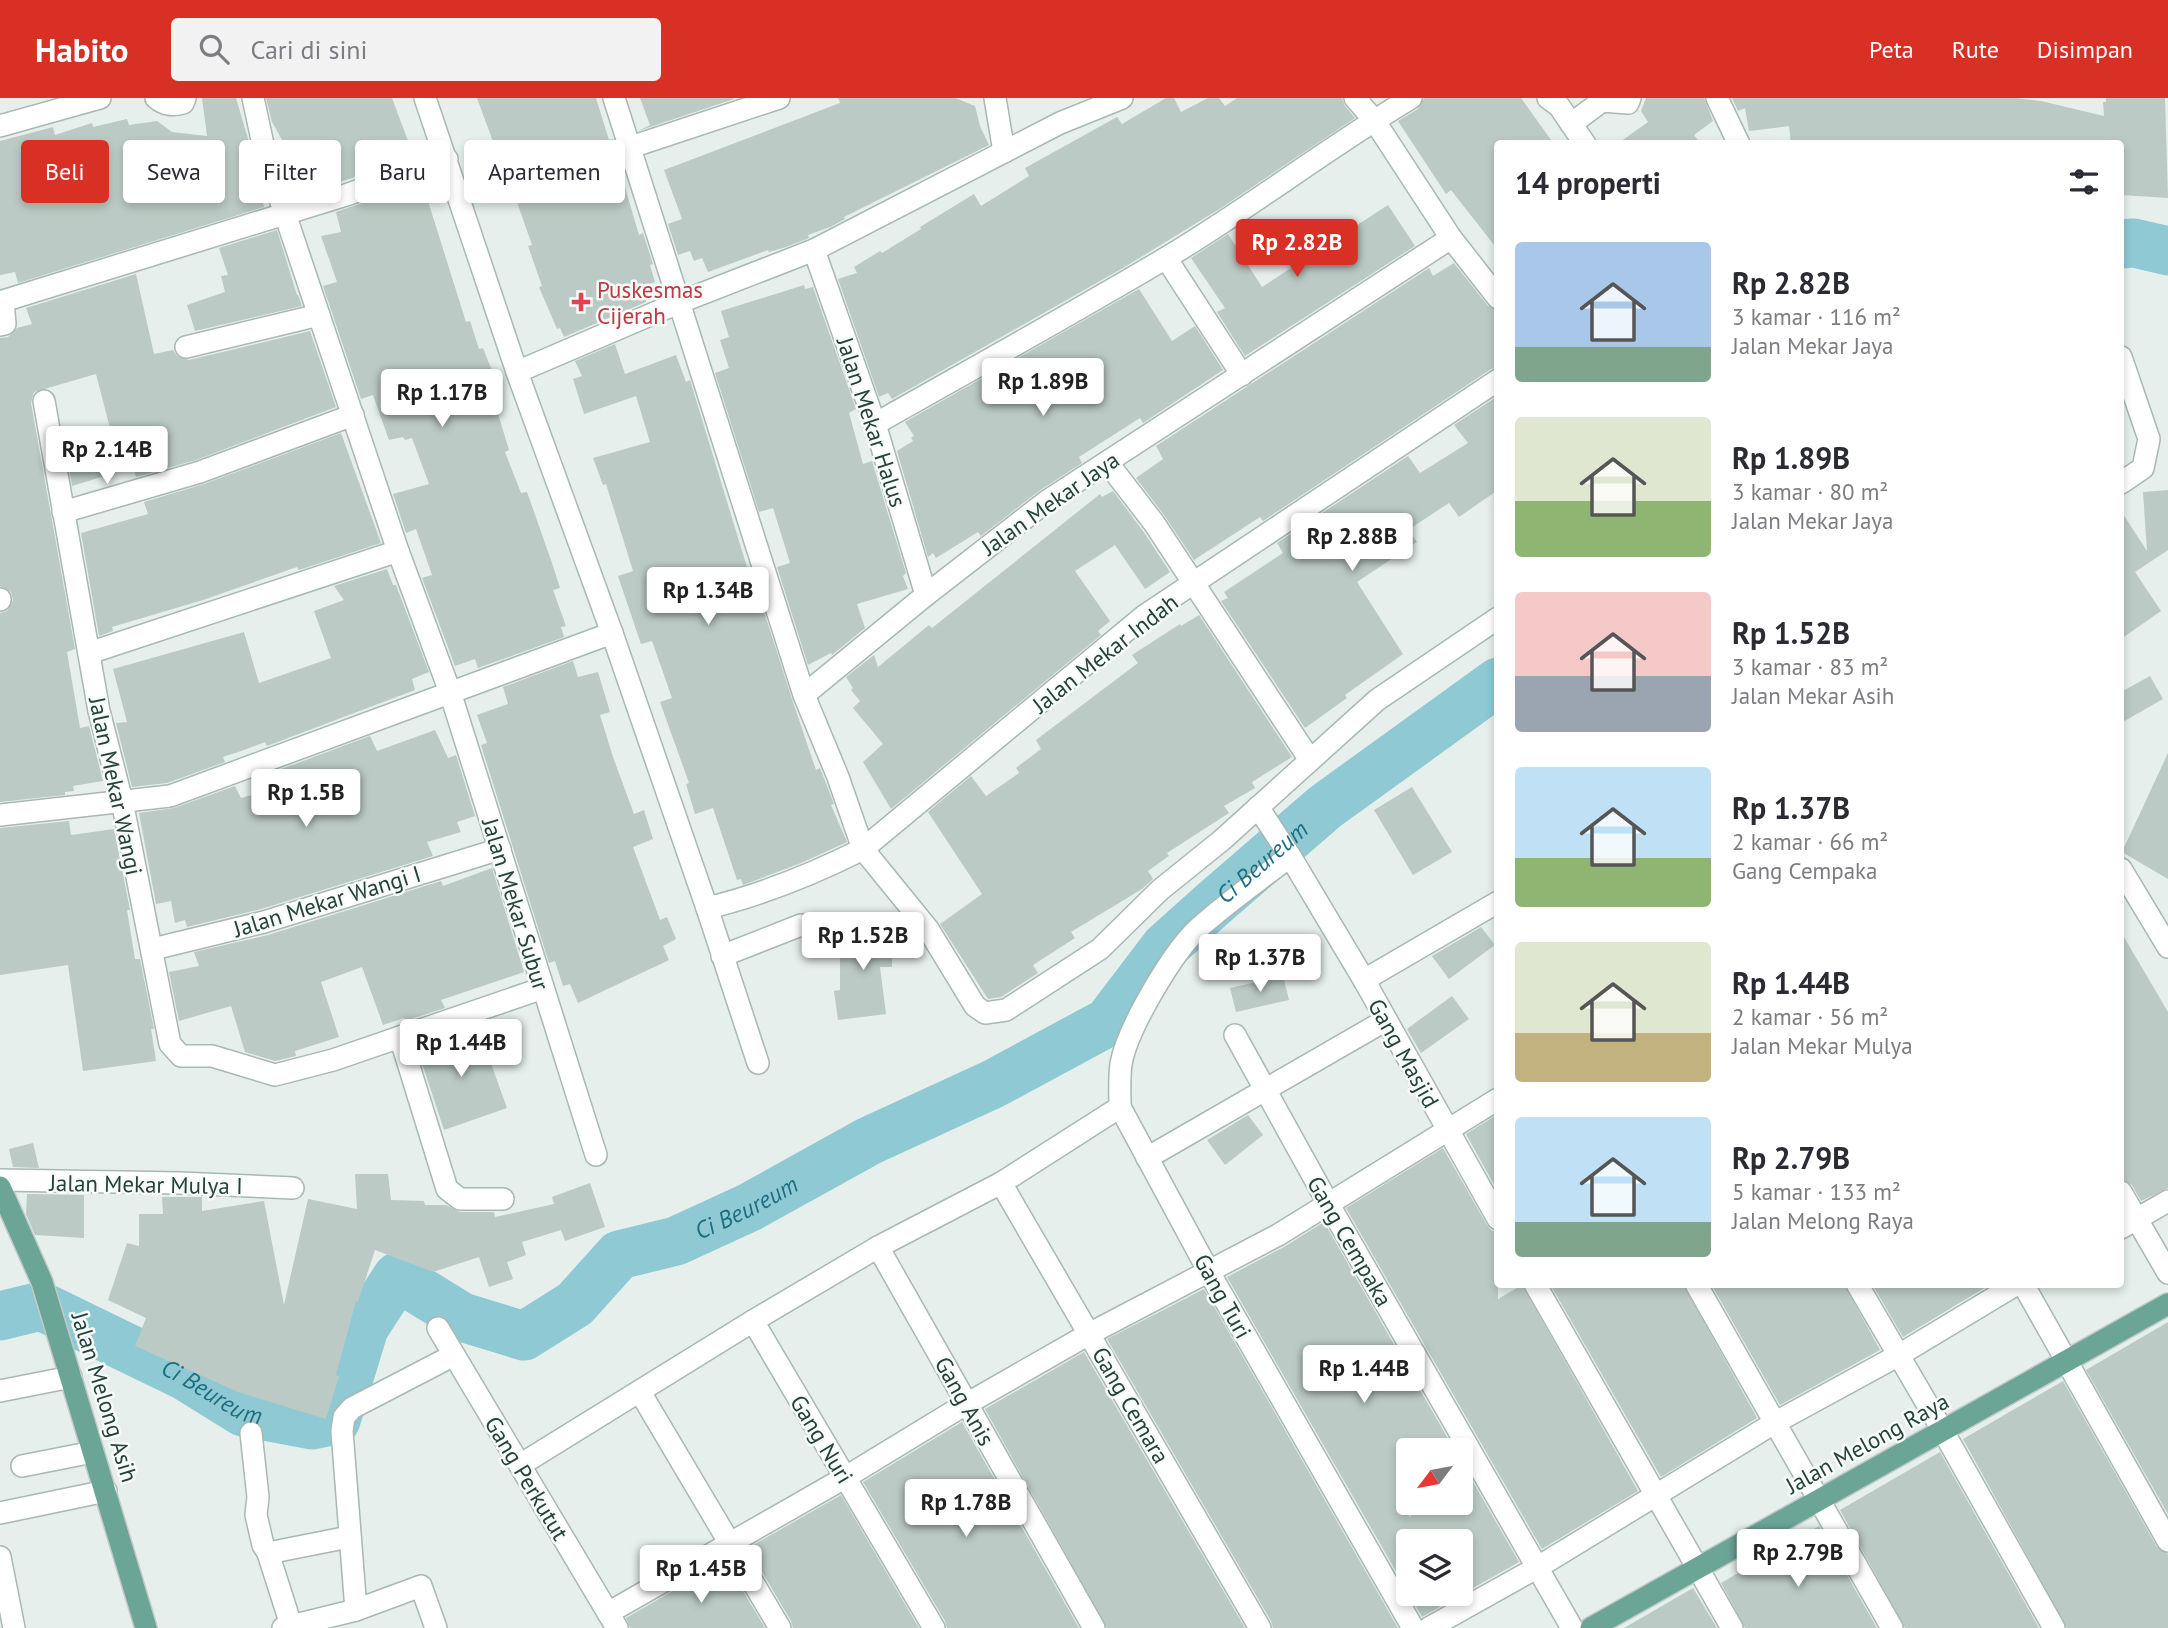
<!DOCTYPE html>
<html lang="id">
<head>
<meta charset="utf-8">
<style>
	body { margin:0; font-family:"PT Sans",sans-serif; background:#f2f2f3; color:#2b2b33; height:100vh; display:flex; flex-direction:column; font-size:26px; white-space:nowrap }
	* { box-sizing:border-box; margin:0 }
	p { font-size:23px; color:#7c7c81 }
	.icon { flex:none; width:38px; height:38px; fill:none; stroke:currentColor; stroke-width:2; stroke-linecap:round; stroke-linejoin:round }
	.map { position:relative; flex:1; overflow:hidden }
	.drawer { position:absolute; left:1494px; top:42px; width:630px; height:1148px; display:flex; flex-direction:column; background:#fff; border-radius:7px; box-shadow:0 4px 10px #0003 }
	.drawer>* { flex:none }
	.banner { position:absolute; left:21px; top:42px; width:665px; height:63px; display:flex; gap:14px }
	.needle { width:46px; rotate:238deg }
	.buttons { position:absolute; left:1396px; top:1340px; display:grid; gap:14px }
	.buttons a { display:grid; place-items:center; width:77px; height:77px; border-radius:7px; background:#fff; box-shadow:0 4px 10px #0003; font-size:35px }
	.price { position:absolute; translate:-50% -60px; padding:0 16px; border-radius:7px; background:#fff; color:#222; font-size:23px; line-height:46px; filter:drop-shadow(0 2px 4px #0008) }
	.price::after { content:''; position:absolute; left:50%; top:42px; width:21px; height:16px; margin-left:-10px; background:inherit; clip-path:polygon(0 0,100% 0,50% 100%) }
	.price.selected { background:#d93025; color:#fff }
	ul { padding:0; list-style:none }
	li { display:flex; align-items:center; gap:21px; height:175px; padding:0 21px }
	li span { display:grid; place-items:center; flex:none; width:196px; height:140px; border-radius:7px; color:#555 }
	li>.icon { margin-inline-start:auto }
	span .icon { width:84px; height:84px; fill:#fffc; stroke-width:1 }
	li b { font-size:30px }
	h2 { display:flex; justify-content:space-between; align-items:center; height:84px; padding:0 21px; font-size:30px }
	.pill { padding:0 24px; border-radius:7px; background:#fff; box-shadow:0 4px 10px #0003; font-size:24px; line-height:63px }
	.pill.selected { background:#d93025; color:#fff }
	header { display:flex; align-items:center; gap:42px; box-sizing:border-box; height:98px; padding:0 35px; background:#d93025; color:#fff }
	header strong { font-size:33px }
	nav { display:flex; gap:38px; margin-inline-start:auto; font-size:24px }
	.search { width:490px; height:63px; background:#f2f2f3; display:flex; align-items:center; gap:18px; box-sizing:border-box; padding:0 24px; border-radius:7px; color:#7c7c81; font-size:26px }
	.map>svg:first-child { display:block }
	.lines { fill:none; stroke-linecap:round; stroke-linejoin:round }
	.river { stroke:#8ec9d4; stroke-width:49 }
	.building { fill:#bbcac4 }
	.minor-casing { stroke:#a8b8b2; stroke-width:24 }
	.major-casing { stroke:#c2cac8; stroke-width:24 }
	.minor { stroke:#fff; stroke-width:21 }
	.major { stroke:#6aa596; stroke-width:21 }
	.health-dot { fill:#e0444e; stroke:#f7fbf9; stroke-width:2.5 }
	.labels { text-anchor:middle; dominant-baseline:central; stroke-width:5; stroke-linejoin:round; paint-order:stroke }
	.health-label { font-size:23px; fill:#be3a42; stroke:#f7fbf9; text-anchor:start }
	.street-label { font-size:23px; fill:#24423a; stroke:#f7fbf9 }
	.water-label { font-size:24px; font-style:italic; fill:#1c6f80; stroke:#f7fbf9 }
</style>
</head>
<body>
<header>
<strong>Habito</strong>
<div class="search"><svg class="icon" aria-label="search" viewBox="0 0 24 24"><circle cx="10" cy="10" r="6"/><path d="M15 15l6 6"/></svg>Cari di sini</div>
<nav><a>Peta</a><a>Rute</a><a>Disimpan</a></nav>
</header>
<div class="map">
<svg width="2168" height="1530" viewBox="0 0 2168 1530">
	<rect width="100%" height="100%" fill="#e6efeb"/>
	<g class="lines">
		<g class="river">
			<polyline points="2121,146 2134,145 2168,153"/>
			<path id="s1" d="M 0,1218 L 41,1208 L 185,1278 L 243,1314 L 312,1327 L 336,1322 L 364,1230 L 397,1179 L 462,1219 L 524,1238 L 575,1206 L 619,1157 L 676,1143 L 750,1109 L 869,1043 L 993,986 L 1108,924 L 1165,849 L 1213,806 L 1325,709 L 1498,584"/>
		</g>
	</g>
	<g class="building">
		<polygon points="202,0 236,0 260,82 258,82 264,109 18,185 15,174 0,177 0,43 53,29 55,37 92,25 93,29 127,21 129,27 157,23 172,34 207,38"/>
		<polygon points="266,0 392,0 414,59 316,92 309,79 304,81 272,24"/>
		<polygon points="477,0 596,0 609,42 613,41 620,61 617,62 639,137 643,135 653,166 650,167 655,184 644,188 646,204 564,239 560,230 557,231 539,189 542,188 528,148 532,147 517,104 513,105 500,70 487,75 480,55 495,49"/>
		<polygon points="640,0 733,0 734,1 638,33 650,27"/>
		<polygon points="838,0 955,0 975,8 980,28 989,47 844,119 845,121 830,129 808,137 809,140 786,149 769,154 768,152 708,174 702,160 694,163 690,153 678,157 668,126 682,121 664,72 840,5"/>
		<polygon points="1166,0 1174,0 1181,14 1208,0 1219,0 1225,8 1237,0 1342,0 1345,8 1355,20 1221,110 1123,170 892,301 888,295 879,299 838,181 857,175 854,169 880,153 882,155 921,131 920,129 974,96 981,108 1029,78 1025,70 1117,19 1122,26"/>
		<polygon points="1424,0 1521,0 1554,46 1498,46 1498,152 1451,92 1446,96 1398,23 1418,11"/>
		<polygon points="1646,0 1704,0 1713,23 1694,37 1701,46 1617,46 1648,24 1641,13"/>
		<polygon points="1732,0 2015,0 2041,3 2104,18 2103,4 2106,4 2106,0 2165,0 2168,100 2121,97 2121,46 1791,46 1789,28 1749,33 1745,10 1738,13"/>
		<polygon points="422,84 466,224 470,223 479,251 483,250 494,278 489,279 499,308 496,309 509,352 505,354 521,395 527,394 552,465 560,490 553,492 566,528 561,529 564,539 478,570 475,561 455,568 422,480 432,477 416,431 406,435 393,396 429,386 412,340 405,342 403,339 389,342 373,297 361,301 323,188 337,184 321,138 341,134 336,114"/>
		<polygon points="1388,107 1415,148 1245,258 1217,214 1225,210 1191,160 1228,136 1262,189"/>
		<polygon points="277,132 297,197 298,197 302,208 195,233 187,207 225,194 221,178 228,177 219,150"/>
		<polygon points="1454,165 1488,208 1498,213 1498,269 1491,271 1263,423 1260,419 1194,462 1164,417 1136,380 1163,361 1156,348 1429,170 1433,178"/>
		<polygon points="136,176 154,256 173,252 177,258 189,262 310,233 336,309 196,362 136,379 133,369 72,388 67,356 113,342 96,276 34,294 31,305 75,551 67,554 80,630 89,628 103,683 73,688 74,693 65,694 65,697 0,704 0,515 7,513 13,502 11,494 0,488 0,240 8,239 17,230 32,226 26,210"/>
		<polygon points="804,187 805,191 813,189 856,311 849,315 863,366 872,363 906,475 903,478 908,491 857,506 865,530 832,557 831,555 808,567 777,469 790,465 773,410 759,414 715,275 729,270 720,242 729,239 721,213"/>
		<polygon points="1139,191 1172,243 1195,228 1223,272 1143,325 1140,320 1079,359 1082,365 1039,393 981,438 978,434 936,460 933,455 928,459 897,353 913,343 911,340 914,338 905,324"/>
		<polygon points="615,246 625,276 676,257 686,284 690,282 750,479 753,479 792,601 816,672 820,670 834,706 831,707 847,744 801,765 743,787 741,781 737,782 713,710 695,716 686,686 689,685 660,604 672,600 652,543 641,546 618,478 633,473 606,386 603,387 593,360 650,344 636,298 584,316 573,281 582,278 575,263"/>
		<polygon points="1498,298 1498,392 1459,419 1449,405 1408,432 1417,444 1357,484 1403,556 1345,597 1347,600 1305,630 1221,503 1228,500 1224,494 1283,455 1277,445 1408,358 1420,375 1468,345 1454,327"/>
		<polygon points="341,335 381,445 299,472 297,469 203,502 112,529 113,533 99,538 81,435 148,416 144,404 204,386"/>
		<polygon points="2168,392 2168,452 2135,474 2161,513 2121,541 2121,413 2147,453 2143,394"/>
		<polygon points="1113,393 1143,433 1170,474 1145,491 1115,447 1075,473 1110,523 1098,533 1101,537 891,711 863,664 883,646 853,610 860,603 851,592 853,590 846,579 874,557 878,569 929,527 932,530 1100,396 1102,399"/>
		<polygon points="387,471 393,487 396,487 429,574 412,581 415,592 267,648 265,644 244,652 223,659 225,664 167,685 132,689 116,625 127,624 113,571 244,534 259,585 331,560 314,513 344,502 334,488"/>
		<polygon points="1199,517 1292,659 1252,684 1255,690 1224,708 1229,715 1167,755 1169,758 1148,773 1153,781 1142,791 1071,834 1075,840 1033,867 1038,875 1001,899 988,901 940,826 982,796 928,714 971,678 986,698 1019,675 1016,670 1041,651 1036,642 1138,565 1132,557 1180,526 1181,528"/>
		<polygon points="573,563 578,579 598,574 610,614 600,617 613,659 634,716 644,712 653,741 633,749 660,822 667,819 676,841 663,848 669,862 578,905 570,886 563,888 555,863 549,865 481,647 487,645 477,617 508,606 503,589"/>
		<polygon points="2150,578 2163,601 2121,625 2121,594"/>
		<polygon points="435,632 448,660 456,657 475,718 457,724 461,734 427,744 433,758 261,811 187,829 185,822 175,825 171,803 156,806 139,715 174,710 235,688 241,700 283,689 276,673 370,638 377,653"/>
		<polygon points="2168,655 2168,781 2122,754"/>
		<polygon points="1412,689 1452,754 1413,777 1374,712"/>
		<polygon points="69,723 71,737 114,731 130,812 127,812 135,861 140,861 154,931 151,931 156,963 83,973 68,867 0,877 0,730"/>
		<polygon points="492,770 524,874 441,902 445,910 405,923 404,920 383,927 362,869 321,884 339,939 295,953 296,958 275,963 245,954 231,908 179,923 169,874 199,868 194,854 268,837 441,783 443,788"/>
		<polygon points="1481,829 1495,847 1449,881 1432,858"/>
		<polygon points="840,830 892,830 892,869 880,869 886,916 838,922 834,893 840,892"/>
		<polygon points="2121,834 2168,914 2168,1090 2141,1103 2132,1087 2121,1081"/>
		<polygon points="1283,878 1289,902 1236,914 1230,890"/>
		<polygon points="1452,898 1469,921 1421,955 1407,931"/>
		<polygon points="455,934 458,942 480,935 507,1010 444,1032 416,947"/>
		<polygon points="1498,1016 1498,1094 1466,1036"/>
		<polygon points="1248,1017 1263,1037 1225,1067 1207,1042"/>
		<polygon points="33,1045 39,1070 13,1069 9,1051"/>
		<polygon points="1443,1050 1487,1127 1492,1133 1498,1134 1498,1201 1522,1187 1638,1393 1542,1451 1346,1110"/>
		<polygon points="355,1076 388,1076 391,1102 424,1103 425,1107 446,1107 460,1114 494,1114 495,1119 554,1106 552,1099 590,1085 605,1129 565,1143 561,1132 522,1144 526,1157 507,1164 513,1181 489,1189 479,1159 433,1174 375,1152 358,1204 356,1203 336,1277 339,1278 326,1321 238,1294 135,1248 146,1220 108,1202 127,1145 139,1148 139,1116 163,1116 162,1099 202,1099 202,1113 264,1103 284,1207 308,1101 357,1111"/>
		<polygon points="27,1096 84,1097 84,1140 35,1137 26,1116"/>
		<polygon points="1324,1124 1455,1353 1409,1353 1409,1419 1432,1405 1461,1405 1461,1363 1519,1464 1422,1519 1409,1496 1461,1496 1461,1444 1409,1444 1409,1496 1227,1179 1284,1149"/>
		<polygon points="1550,1186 1683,1186 1757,1320 1661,1379"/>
		<polygon points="1711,1186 1844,1186 1880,1252 1780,1307"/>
		<polygon points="1872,1186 1991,1186 1903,1239"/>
		<polygon points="1204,1191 1398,1530 1273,1530 1271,1523 1107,1241"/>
		<polygon points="2168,1224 2168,1416 2086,1272"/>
		<polygon points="1084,1254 1245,1530 1107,1530 985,1311"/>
		<polygon points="2063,1283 2157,1449 2168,1456 2168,1530 2067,1530 1963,1341"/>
		<polygon points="962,1324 1079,1530 947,1530 945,1523 863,1384"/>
		<polygon points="1940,1354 2039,1530 1905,1530 1840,1412"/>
		<polygon points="841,1397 919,1530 793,1530 791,1523 748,1450"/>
		<polygon points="1819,1428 1877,1530 1745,1530 1721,1485"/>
		<polygon points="725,1463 765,1530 630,1530 626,1520"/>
		<polygon points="1693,1490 1717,1530 1624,1530"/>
	</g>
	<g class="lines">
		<g class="minor-casing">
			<g id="minor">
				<path d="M 156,0 C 165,7 172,8 183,5 L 185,0"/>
				<polyline points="253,0 264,51 276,89 398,453 450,594 596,1057"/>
				<polyline points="425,0 517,274 612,535 707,810 758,965"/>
				<polyline points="614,0 804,597 838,679 863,751 928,831 975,908 985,915 1006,912 1100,851 1160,792 1222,742 1377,602 1498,520"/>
				<polyline points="995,0 1004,54"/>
				<polyline points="1355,0 1374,22 1451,140 1498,200"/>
				<polyline points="1548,0 1559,8 1585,46"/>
				<polyline points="1717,0 1739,46"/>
				<polyline points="1571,26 1602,3 1628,5 1630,0"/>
				<polyline points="0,28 100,0"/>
				<polyline points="631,49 779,0"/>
				<polyline points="814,152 875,326 926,497"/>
				<polyline points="1166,160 1242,277"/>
				<polyline points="0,227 5,226 3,203 346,97 447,61"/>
				<polyline points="186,249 319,217"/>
				<polyline points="2121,259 2149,341 2143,370 2121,385"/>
				<polyline points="517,274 678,205 814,152 1060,25 1122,0"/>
				<polyline points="44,303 99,613 122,703 170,946 181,958 212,958 275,977 333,962 543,890"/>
				<path d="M 875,326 C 972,271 1070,217 1166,160 C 1250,110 1327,50 1411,0"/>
				<polyline points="1107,364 1154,425 1310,662"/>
				<polyline points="63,414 200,374 353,317"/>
				<polyline points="0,501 0,502"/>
				<polyline points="89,555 398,453"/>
				<polyline points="804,597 926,497 1047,403 1451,140"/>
				<polyline points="1258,709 1290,758 1364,882 1498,1121"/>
				<polyline points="0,717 170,698 612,535"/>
				<polyline points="2121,771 2168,849"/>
				<path d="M 707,810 C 762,797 813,776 863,751 L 1144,518 L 1498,282"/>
				<polyline points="153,851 264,824 500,751"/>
				<polyline points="722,858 801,827"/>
				<polyline points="1364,882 1498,804"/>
				<polyline points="1235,937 1328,1105 1572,1530"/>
				<polyline points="400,939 447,1091 460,1101 503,1101"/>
				<polyline points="1120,1009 1209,1174 1413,1530"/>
				<path d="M 1120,1009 C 1120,995 1119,980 1121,966 C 1127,931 1174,851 1201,828 C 1229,803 1261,781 1290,758"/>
				<polyline points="1147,1060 1386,922"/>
				<polyline points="0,1082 180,1085 293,1090"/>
				<polyline points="1001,1085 1260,1530"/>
				<polyline points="2121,1094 2168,1175"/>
				<polyline points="2121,1130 2168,1103"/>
				<polyline points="878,1149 1094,1530"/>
				<polyline points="1535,1186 1732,1530"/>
				<polyline points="1696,1186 1892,1530"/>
				<polyline points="1857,1186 1943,1333 2054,1530"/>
				<polyline points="2023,1186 2168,1443"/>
				<polyline points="753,1223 934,1530"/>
				<polyline points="438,1230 617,1530"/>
				<polyline points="0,1293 71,1279"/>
				<polyline points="640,1294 780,1530"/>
				<polyline points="251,1335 258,1399 256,1417 263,1447 268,1455 291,1527"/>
				<polyline points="520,1367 753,1223 878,1149 1001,1085 1120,1009"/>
				<polyline points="22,1368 93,1354"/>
				<polyline points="0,1415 106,1393"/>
				<polyline points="268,1455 349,1439"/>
				<polyline points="0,1459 14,1530"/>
				<polyline points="356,1512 342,1333 344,1319 352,1310 454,1257"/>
				<polyline points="608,1515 846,1379 956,1312 1089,1236 1278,1137 1498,1001"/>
				<polyline points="283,1530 356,1512 421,1488 436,1530"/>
				<polyline points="1429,1530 1538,1469 1776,1324 1899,1257 2017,1186"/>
			</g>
		</g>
		<g class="major-casing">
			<g id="major">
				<polyline points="0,1089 42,1184 146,1530"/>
				<polyline points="1591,1530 2168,1206"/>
			</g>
		</g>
		<use href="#minor" class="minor"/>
		<use href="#major" class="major"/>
	</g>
	<path class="health-dot" d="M577.5 193.5h7v7h7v7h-7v7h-7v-7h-7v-7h7z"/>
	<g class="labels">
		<g class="health-label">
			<text x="597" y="191">Puskesmas<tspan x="597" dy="26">Cijerah</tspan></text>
		</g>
		<g class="street-label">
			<text transform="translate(872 324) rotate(72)">Jalan Mekar Halus</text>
			<text transform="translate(1050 405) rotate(-35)">Jalan Mekar Jaya</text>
			<text transform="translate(1105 555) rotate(-38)">Jalan Mekar Indah</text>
			<text transform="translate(116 688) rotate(78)">Jalan Mekar Wangi</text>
			<text transform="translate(327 803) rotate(-17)">Jalan Mekar Wangi I</text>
			<text transform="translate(516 806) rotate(73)">Jalan Mekar Subur</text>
			<text transform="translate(1404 955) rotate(61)">Gang Masjid</text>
			<text transform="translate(146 1086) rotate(1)">Jalan Mekar Mulya I</text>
			<text transform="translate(1350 1143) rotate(60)">Gang Cempaka</text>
			<text transform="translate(1223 1198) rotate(61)">Gang Turi</text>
			<text transform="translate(105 1299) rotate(73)">Jalan Melong Asih</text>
			<text transform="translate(965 1303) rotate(61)">Gang Anis</text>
			<text transform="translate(1131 1307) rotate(60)">Gang Cemara</text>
			<text transform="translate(822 1341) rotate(59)">Gang Nuri</text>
			<text transform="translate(1867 1345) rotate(-29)">Jalan Melong Raya</text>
			<text transform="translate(527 1380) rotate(59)">Gang Perkutut</text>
		</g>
		<g class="water-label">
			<text stroke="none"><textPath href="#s1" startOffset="1556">Ci Beureum</textPath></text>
			<text stroke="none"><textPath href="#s1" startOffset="926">Ci Beureum</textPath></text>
			<text stroke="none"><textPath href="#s1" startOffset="234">Ci Beureum</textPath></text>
		</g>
	</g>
</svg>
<div class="buttons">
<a><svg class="needle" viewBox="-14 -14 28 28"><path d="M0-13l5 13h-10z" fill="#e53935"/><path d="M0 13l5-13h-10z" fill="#7c7c81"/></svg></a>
<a><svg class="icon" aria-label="layers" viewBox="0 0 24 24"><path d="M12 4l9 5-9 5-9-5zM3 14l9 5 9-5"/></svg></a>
</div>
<b class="price selected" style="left:1297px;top:181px">Rp 2.82B</b>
<b class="price" style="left:1043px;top:320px">Rp 1.89B</b>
<b class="price" style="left:442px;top:331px">Rp 1.17B</b>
<b class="price" style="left:107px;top:388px">Rp 2.14B</b>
<b class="price" style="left:1352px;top:475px">Rp 2.88B</b>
<b class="price" style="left:708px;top:529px">Rp 1.34B</b>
<b class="price" style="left:306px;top:731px">Rp 1.5B</b>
<b class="price" style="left:863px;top:874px">Rp 1.52B</b>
<b class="price" style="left:1260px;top:896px">Rp 1.37B</b>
<b class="price" style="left:461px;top:981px">Rp 1.44B</b>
<b class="price" style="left:1364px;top:1307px">Rp 1.44B</b>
<b class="price" style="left:966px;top:1441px">Rp 1.78B</b>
<b class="price" style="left:1798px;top:1491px">Rp 2.79B</b>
<b class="price" style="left:701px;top:1507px">Rp 1.45B</b>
<div class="banner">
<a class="pill selected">Beli</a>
<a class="pill">Sewa</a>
<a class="pill">Filter</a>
<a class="pill">Baru</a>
<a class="pill">Apartemen</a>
</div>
<section class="drawer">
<h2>14 properti<svg class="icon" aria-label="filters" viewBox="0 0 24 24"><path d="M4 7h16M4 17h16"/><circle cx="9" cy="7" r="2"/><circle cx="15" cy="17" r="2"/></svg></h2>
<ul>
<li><span style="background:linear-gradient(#a9c7e8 75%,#7fa58c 0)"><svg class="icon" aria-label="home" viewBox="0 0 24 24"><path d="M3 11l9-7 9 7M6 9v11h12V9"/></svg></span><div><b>Rp 2.82B</b><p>3 kamar · 116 m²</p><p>Jalan Mekar Jaya</p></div></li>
<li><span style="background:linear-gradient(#dfe7d0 60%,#8fb573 0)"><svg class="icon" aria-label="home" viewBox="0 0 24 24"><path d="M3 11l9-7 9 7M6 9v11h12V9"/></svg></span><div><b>Rp 1.89B</b><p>3 kamar · 80 m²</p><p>Jalan Mekar Jaya</p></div></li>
<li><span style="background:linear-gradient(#f6c9c9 60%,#9aa5b1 0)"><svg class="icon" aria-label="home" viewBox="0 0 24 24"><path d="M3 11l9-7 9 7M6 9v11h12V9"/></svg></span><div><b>Rp 1.52B</b><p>3 kamar · 83 m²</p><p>Jalan Mekar Asih</p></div></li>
<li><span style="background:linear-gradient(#bfe0f5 65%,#8fb573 0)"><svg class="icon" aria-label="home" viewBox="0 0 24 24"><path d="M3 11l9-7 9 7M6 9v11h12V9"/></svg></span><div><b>Rp 1.37B</b><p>2 kamar · 66 m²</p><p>Gang Cempaka</p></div></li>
<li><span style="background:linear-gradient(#dfe7d0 65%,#c2b280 0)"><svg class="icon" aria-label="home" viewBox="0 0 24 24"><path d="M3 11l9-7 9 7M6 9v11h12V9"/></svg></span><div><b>Rp 1.44B</b><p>2 kamar · 56 m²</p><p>Jalan Mekar Mulya</p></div></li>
<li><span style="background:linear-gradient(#bfe0f5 75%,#7fa58c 0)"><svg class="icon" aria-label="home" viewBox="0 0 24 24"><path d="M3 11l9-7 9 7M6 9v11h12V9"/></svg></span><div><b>Rp 2.79B</b><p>5 kamar · 133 m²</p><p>Jalan Melong Raya</p></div></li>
</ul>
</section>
</div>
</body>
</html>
